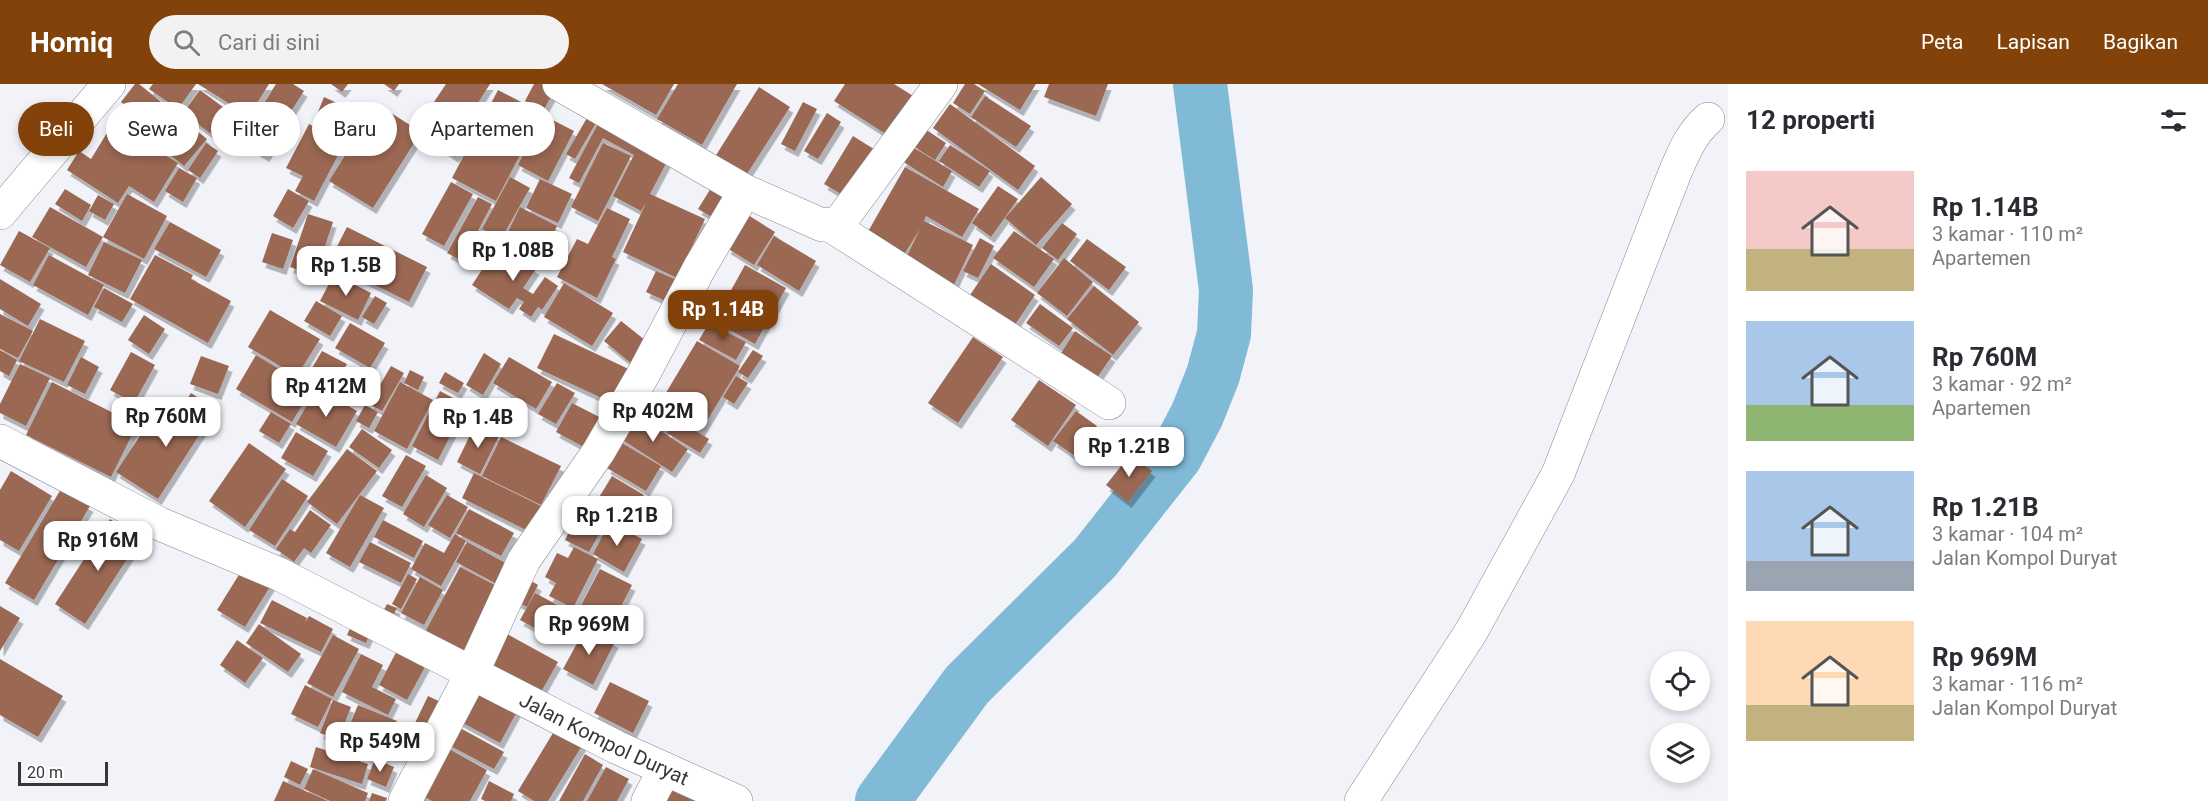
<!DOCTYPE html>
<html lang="id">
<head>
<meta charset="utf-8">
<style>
	body { margin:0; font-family:Roboto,sans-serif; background:#f2f2f3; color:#2b2b33; height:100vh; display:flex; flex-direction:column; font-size:22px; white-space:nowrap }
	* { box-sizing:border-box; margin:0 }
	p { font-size:20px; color:#7c7c81 }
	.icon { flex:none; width:33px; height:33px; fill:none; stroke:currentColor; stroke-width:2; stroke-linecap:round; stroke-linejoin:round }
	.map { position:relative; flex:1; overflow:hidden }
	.panel { display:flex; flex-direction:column; background:#fff; width:480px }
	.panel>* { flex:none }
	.hud { position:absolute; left:18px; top:18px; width:570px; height:54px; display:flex; gap:12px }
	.fabs { position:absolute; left:1650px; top:567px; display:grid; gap:12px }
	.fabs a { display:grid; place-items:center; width:60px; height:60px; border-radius:50%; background:#fff; box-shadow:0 3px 9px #0003; font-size:30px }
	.scale { position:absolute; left:18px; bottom:15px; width:90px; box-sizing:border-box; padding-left:6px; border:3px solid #353638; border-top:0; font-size:16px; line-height:21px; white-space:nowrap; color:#353638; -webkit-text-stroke:4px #fff; paint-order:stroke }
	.price { position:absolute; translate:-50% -51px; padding:0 14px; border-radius:12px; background:#fff; color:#222; font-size:20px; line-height:39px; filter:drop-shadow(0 2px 3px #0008) }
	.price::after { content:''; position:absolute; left:50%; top:36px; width:18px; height:14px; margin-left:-9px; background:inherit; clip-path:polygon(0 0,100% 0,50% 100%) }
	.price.selected { background:#824209; color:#fff }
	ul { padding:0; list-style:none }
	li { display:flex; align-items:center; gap:18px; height:150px; padding:0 18px }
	li span { display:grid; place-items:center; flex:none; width:168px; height:120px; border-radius:0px; color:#555 }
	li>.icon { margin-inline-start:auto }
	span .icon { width:72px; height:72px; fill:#fffc; stroke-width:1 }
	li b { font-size:26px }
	h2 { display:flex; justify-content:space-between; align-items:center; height:72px; padding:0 18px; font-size:26px }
	.tag { padding:0 21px; border-radius:27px; background:#fff; box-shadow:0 3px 9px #0003; font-size:21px; line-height:54px }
	.tag.selected { background:#824209; color:#fff }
	header { display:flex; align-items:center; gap:36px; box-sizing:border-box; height:84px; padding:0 30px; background:#824209; color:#fff }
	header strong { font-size:28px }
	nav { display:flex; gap:33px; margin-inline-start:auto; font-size:21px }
	.search { width:420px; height:54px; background:#f2f2f3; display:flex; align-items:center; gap:15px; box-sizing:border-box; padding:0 21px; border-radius:33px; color:#7c7c81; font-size:22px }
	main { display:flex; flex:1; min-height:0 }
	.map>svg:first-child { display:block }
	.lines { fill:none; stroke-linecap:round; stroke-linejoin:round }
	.river { stroke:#80bad7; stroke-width:54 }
	.building { fill:#9b6853; filter:url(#shadow) }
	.minor-casing { stroke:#86888e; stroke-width:34 }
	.major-casing { stroke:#86888e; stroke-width:34 }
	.minor { stroke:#fff; stroke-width:33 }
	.major { stroke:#fff; stroke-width:33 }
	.labels { text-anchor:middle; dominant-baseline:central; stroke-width:6; stroke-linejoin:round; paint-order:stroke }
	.street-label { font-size:20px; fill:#353638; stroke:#fff }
</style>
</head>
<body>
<header>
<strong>Homiq</strong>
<div class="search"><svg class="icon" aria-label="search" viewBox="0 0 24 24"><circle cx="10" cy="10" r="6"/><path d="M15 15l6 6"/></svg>Cari di sini</div>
<nav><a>Peta</a><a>Lapisan</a><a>Bagikan</a></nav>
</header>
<main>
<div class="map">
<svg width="1728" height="717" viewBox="0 0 1728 717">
	<defs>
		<filter id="shadow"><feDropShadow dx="3.5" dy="6" stdDeviation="0" flood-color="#0004"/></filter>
	</defs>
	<rect width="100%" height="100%" fill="#f1f3f9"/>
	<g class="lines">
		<polyline class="river" points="882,717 967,601 1095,474 1176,371 1197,331 1213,291 1224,250 1226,206 1200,0"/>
	</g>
	<g class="building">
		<polygon points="135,0 139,0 207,55 184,82 158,61 164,53 121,18"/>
		<polygon points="153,0 196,0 178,25 149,5"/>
		<polygon points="198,0 269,0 249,32"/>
		<polygon points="276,0 293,0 304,7 281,43 258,29"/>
		<polygon points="331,0 348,0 342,8"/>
		<polygon points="384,0 399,0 394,7"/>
		<polygon points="446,0 490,0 464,41 432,21"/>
		<polygon points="534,0 542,0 555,6 543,27 525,17"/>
		<polygon points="602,0 674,0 656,31"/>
		<polygon points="678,0 737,0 702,61 657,35"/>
		<polygon points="845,0 894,0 918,15 892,54 834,17"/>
		<polygon points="965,0 974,0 985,7 970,30 953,19"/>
		<polygon points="978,0 1036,0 1020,26"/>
		<polygon points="1049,0 1108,0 1096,32 1044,13"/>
		<polygon points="759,3 790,23 743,96 713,76"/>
		<polygon points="200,6 231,29 214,52 183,29"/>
		<polygon points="498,6 542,29 496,117 452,94"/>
		<polygon points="985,12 1031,42 1016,63 971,33"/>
		<polygon points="324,13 348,24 339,43 316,33"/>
		<polygon points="803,18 817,25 795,67 781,60"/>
		<polygon points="377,20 421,48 373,124 329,97"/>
		<polygon points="950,20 1035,82 1018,106 933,44"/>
		<polygon points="591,27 600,32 575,75 566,70"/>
		<polygon points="443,29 472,50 455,73 426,53"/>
		<polygon points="827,29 841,38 818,75 804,67"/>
		<polygon points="543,31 574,47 548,97 518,81"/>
		<polygon points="254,33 280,49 266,72 240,57"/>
		<polygon points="599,38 669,74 650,110 705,135 677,194 623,168 646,119 641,127 613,112 634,71 603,54 579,99 569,94"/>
		<polygon points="113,39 178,79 154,118 129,102 118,119 67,86 79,67 91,75"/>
		<polygon points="309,40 345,58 314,117 295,107 303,92 286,84"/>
		<polygon points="925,45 946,59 935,76 913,62"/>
		<polygon points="853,52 877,67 848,114 824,100"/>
		<polygon points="206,59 218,67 200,94 188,86"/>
		<polygon points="603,59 631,72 598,137 571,123"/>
		<polygon points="950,61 990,87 979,103 939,77"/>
		<polygon points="911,62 952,87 943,103 902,77"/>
		<polygon points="905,83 979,125 962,153 926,132 924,137 973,161 951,207 902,182 920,145 899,179 862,158"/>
		<polygon points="179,84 197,94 183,118 165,107"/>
		<polygon points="510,93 530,104 501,155 482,145"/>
		<polygon points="1041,93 1072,120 1036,161 1005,134"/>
		<polygon points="540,95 572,110 558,139 526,124"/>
		<polygon points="451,98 473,110 444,162 422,150"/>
		<polygon points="998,102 1018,115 991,153 972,139"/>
		<polygon points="711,104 733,117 720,138 698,125"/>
		<polygon points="65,105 91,121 82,137 55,120"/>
		<polygon points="288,105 309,117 293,144 273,132"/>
		<polygon points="127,110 167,132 144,175 103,153"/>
		<polygon points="98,111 114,120 105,136 89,127"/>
		<polygon points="478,113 492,120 462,177 447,169"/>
		<polygon points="50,123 103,153 86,183 32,153"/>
		<polygon points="520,123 557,142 544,170 506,152"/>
		<polygon points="607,124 630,135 612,173 616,175 597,214 557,193 577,155 588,160"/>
		<polygon points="308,130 333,138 315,192 290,183"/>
		<polygon points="748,131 775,148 754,181 727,164"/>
		<polygon points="170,138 221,166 206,193 154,165"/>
		<polygon points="1062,139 1077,150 1058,176 1042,164"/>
		<polygon points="347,143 427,183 409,218 329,178"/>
		<polygon points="19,147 50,164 30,198 0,181"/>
		<polygon points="1014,147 1054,175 1034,203 993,174"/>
		<polygon points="272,149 293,156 283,185 262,178"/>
		<polygon points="774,152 816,177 799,207 757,181"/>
		<polygon points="980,154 994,162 978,194 963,187"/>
		<polygon points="1087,155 1126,183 1109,206 1070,177"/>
		<polygon points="104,158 142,176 125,209 88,191"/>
		<polygon points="498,161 536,185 523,204 533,210 545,193 558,202 542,226 538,223 531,233 519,225 524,218 517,214 509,225 472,201"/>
		<polygon points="49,171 104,201 88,231 33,201"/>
		<polygon points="155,171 193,191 191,195 231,217 208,259 130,215"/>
		<polygon points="1064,174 1093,198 1067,232 1037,209"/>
		<polygon points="991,180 1035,211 1010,248 966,217"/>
		<polygon points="745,181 786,204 755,260 714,237"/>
		<polygon points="656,187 682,198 672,220 646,208"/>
		<polygon points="334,190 371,209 358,236 320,217"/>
		<polygon points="0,195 41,220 28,242 0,225"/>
		<polygon points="564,199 613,229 592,262 544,233"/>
		<polygon points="1094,202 1139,238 1113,271 1067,235"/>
		<polygon points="104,204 133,220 122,238 94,223"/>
		<polygon points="375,212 387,219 374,240 362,233"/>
		<polygon points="316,217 342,232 330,252 304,237"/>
		<polygon points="1040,220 1073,244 1059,262 1026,239"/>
		<polygon points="270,226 320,255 297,292 248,263"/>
		<polygon points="0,230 33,247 18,274 0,265"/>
		<polygon points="144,231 165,245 149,270 128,256"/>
		<polygon points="40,235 85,257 64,298 19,277"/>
		<polygon points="621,237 650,260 633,281 604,257"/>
		<polygon points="350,239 385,259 370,284 335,264"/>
		<polygon points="709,239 746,258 736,276 699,256"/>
		<polygon points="1075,247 1112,272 1090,304 1055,279"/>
		<polygon points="554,250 635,288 619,322 537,284"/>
		<polygon points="973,253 1003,273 958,339 928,319"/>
		<polygon points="697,257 740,282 701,347 658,322"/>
		<polygon points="0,266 17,276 9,292 0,287"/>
		<polygon points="753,266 763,272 748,294 738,288"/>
		<polygon points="322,267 347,280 331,308 306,294"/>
		<polygon points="131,268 155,281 134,319 110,306"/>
		<polygon points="484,269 501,280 483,311 466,301"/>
		<polygon points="256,271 312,305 292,338 236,305"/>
		<polygon points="201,272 229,282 218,310 190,300"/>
		<polygon points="81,273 99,283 85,310 67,301"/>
		<polygon points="509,273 552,298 536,325 493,299"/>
		<polygon points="20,280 50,294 26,342 0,329 0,320"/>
		<polygon points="391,282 404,289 382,327 369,320"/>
		<polygon points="410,286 424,293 418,306 404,299"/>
		<polygon points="350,287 366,297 355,315 338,306"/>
		<polygon points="445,288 464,299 458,309 439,299"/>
		<polygon points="736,292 748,299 734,320 723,313"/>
		<polygon points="1039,296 1076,321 1048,362 1011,336"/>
		<polygon points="52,298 137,341 111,393 26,351"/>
		<polygon points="400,298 433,316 407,365 374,347"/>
		<polygon points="557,299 575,309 556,340 538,330"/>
		<polygon points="317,304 357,327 336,363 296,340"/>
		<polygon points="440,307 466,321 438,376 412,362"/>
		<polygon points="191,309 216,325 158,415 116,388 145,344 161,355"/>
		<polygon points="644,316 657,325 649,337 636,328"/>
		<polygon points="572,319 607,337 591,367 556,348"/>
		<polygon points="365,321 378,328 369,344 356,337"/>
		<polygon points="658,326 672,336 664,348 650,339"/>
		<polygon points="1076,327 1097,342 1075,372 1053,357"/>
		<polygon points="271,328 291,340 279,359 259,347"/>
		<polygon points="634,329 688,365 672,388 618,353"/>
		<polygon points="676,335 709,355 700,369 667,349"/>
		<polygon points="475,341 499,352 480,390 457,378"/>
		<polygon points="362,345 392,366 379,384 349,363"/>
		<polygon points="296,348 328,367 313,392 281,374"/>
		<polygon points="501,353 561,382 541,421 482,392"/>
		<polygon points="249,359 286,385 245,443 209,417"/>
		<polygon points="622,359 661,382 646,407 607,384"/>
		<polygon points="347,365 377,387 337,440 307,418"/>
		<polygon points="406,371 426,382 402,423 382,412"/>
		<polygon points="1130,371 1152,387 1128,418 1106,401"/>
		<polygon points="11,387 52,412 19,467 0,456 0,406"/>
		<polygon points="474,389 551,427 538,452 462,414"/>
		<polygon points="426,391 447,404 424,443 403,430"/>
		<polygon points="612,392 644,411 630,434 598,415"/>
		<polygon points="282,395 308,412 275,462 249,446"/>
		<polygon points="61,405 90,422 34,516 5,499"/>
		<polygon points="360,411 384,424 350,483 326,469"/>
		<polygon points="447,411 468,423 450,454 428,441"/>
		<polygon points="469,425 514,449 501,472 456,449"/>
		<polygon points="310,426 331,441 311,469 304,464 294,478 276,465 290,445 295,448"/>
		<polygon points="576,434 601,447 589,468 565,456"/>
		<polygon points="110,435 140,455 85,540 55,520"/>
		<polygon points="383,436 423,457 414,474 374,453"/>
		<polygon points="610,438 642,455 624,488 593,470"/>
		<polygon points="455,450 466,457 441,502 411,485 425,459 444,469"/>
		<polygon points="370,458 411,479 401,499 359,478"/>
		<polygon points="467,458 515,484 504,504 456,478"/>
		<polygon points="574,463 598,475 573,524 549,512 556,499 545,493 557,469 568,474"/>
		<polygon points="245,481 273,498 245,543 217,526"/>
		<polygon points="460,483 506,507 469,575 424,550"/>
		<polygon points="600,485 632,501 609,546 577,529"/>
		<polygon points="408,490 417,495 401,525 392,520"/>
		<polygon points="521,491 538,501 527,523 509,514"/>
		<polygon points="420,493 443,506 424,541 401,529"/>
		<polygon points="535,509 567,526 553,554 520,536"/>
		<polygon points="272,516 307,534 304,540 309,532 333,545 321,568 260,539"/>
		<polygon points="387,520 397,524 388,542 378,537"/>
		<polygon points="0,522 20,534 0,567"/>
		<polygon points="354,535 373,543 366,559 347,551"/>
		<polygon points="259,540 301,570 288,588 246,559"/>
		<polygon points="586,543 615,558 593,601 563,585"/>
		<polygon points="498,545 558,578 541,608 481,575"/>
		<polygon points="333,551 359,565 333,613 307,599"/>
		<polygon points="237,556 263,574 245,599 220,581"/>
		<polygon points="402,557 431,572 407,616 379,601"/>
		<polygon points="361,570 383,581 372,603 396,615 388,631 342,608"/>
		<polygon points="0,575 63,612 38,653 0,631"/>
		<polygon points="471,593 521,620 500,659 450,632"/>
		<polygon points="610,598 649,617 633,649 594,629"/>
		<polygon points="305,601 332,615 318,643 291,630"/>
		<polygon points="428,612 445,620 432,647 415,639"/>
		<polygon points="333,616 351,623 338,656 320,649"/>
		<polygon points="358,621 397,637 382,673 343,657"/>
		<polygon points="449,638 504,668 494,685 439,656"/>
		<polygon points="556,644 583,660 548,717 534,717 518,707"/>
		<polygon points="406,649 420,654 413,674 398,669"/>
		<polygon points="440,660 487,686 470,717 432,717 413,707"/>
		<polygon points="316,663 368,680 362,700 310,683"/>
		<polygon points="585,670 603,681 583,717 559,717"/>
		<polygon points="375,675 394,683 386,703 367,695"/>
		<polygon points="291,677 308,685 300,701 284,693"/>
		<polygon points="606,683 629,695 617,717 587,717"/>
		<polygon points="313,685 368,709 365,717 330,717 304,705"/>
		<polygon points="283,697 328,717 274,717"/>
		<polygon points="489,697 514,710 511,717 485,717 481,715"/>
		<polygon points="672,698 706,717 662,717"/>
		<polygon points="372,709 387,714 386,717 369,717"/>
	</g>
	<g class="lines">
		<g class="minor-casing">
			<g id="minor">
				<polyline points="559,0 745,107 822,141 839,139 845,131 941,0"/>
				<polyline points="830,141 1109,319"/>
				<path id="s1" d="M 0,357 L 160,440 L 279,490 L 616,663 L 736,717"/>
				<polyline points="405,717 472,589 524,476 599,367 644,289 700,183 745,107"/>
				<polyline points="648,717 665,685"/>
				<path d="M 1361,717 L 1471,548 L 1558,390 L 1674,91 C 1683,70 1690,51 1708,35"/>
			</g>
		</g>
		<g class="major-casing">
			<polyline id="major" points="0,129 109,0"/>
		</g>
		<use href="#minor" class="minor"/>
		<use href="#major" class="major"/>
	</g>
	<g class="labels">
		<g class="street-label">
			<text stroke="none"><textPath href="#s1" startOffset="674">Jalan Kompol Duryat</textPath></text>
		</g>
	</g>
</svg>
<div class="fabs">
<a><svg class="icon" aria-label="locate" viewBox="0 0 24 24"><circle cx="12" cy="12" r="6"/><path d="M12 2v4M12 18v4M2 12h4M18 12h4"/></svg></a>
<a><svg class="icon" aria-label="layers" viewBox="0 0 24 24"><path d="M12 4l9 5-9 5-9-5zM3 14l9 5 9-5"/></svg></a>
</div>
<div class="scale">20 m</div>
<b class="price" style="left:513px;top:198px">Rp 1.08B</b>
<b class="price" style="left:346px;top:213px">Rp 1.5B</b>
<b class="price selected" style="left:723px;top:257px">Rp 1.14B</b>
<b class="price" style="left:326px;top:334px">Rp 412M</b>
<b class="price" style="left:653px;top:359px">Rp 402M</b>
<b class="price" style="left:166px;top:364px">Rp 760M</b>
<b class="price" style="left:478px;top:365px">Rp 1.4B</b>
<b class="price" style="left:1129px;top:394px">Rp 1.21B</b>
<b class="price" style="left:617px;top:463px">Rp 1.21B</b>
<b class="price" style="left:98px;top:488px">Rp 916M</b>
<b class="price" style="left:589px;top:572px">Rp 969M</b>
<b class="price" style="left:380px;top:689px">Rp 549M</b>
<div class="hud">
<a class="tag selected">Beli</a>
<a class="tag">Sewa</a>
<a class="tag">Filter</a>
<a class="tag">Baru</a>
<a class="tag">Apartemen</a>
</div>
</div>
<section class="panel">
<h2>12 properti<svg class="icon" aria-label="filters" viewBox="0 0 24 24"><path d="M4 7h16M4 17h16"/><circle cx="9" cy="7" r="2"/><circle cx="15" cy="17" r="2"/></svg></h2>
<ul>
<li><span style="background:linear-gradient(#f6c9c9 65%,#c2b280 0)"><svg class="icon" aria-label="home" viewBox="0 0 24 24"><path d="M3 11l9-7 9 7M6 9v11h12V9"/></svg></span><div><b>Rp 1.14B</b><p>3 kamar · 110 m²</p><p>Apartemen</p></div></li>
<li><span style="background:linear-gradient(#a9c7e8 70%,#8fb573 0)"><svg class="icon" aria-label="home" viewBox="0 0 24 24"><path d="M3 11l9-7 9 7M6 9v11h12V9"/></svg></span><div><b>Rp 760M</b><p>3 kamar · 92 m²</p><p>Apartemen</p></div></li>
<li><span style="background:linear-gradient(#a9c7e8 75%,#9aa5b1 0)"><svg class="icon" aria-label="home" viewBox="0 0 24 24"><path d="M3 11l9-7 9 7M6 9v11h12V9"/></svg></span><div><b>Rp 1.21B</b><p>3 kamar · 104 m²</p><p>Jalan Kompol Duryat</p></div></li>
<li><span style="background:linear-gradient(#ffd9b3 70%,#c2b280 0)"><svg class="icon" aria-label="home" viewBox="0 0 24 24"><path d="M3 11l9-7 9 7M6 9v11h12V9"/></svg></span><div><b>Rp 969M</b><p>3 kamar · 116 m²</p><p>Jalan Kompol Duryat</p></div></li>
</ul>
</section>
</main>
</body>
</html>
